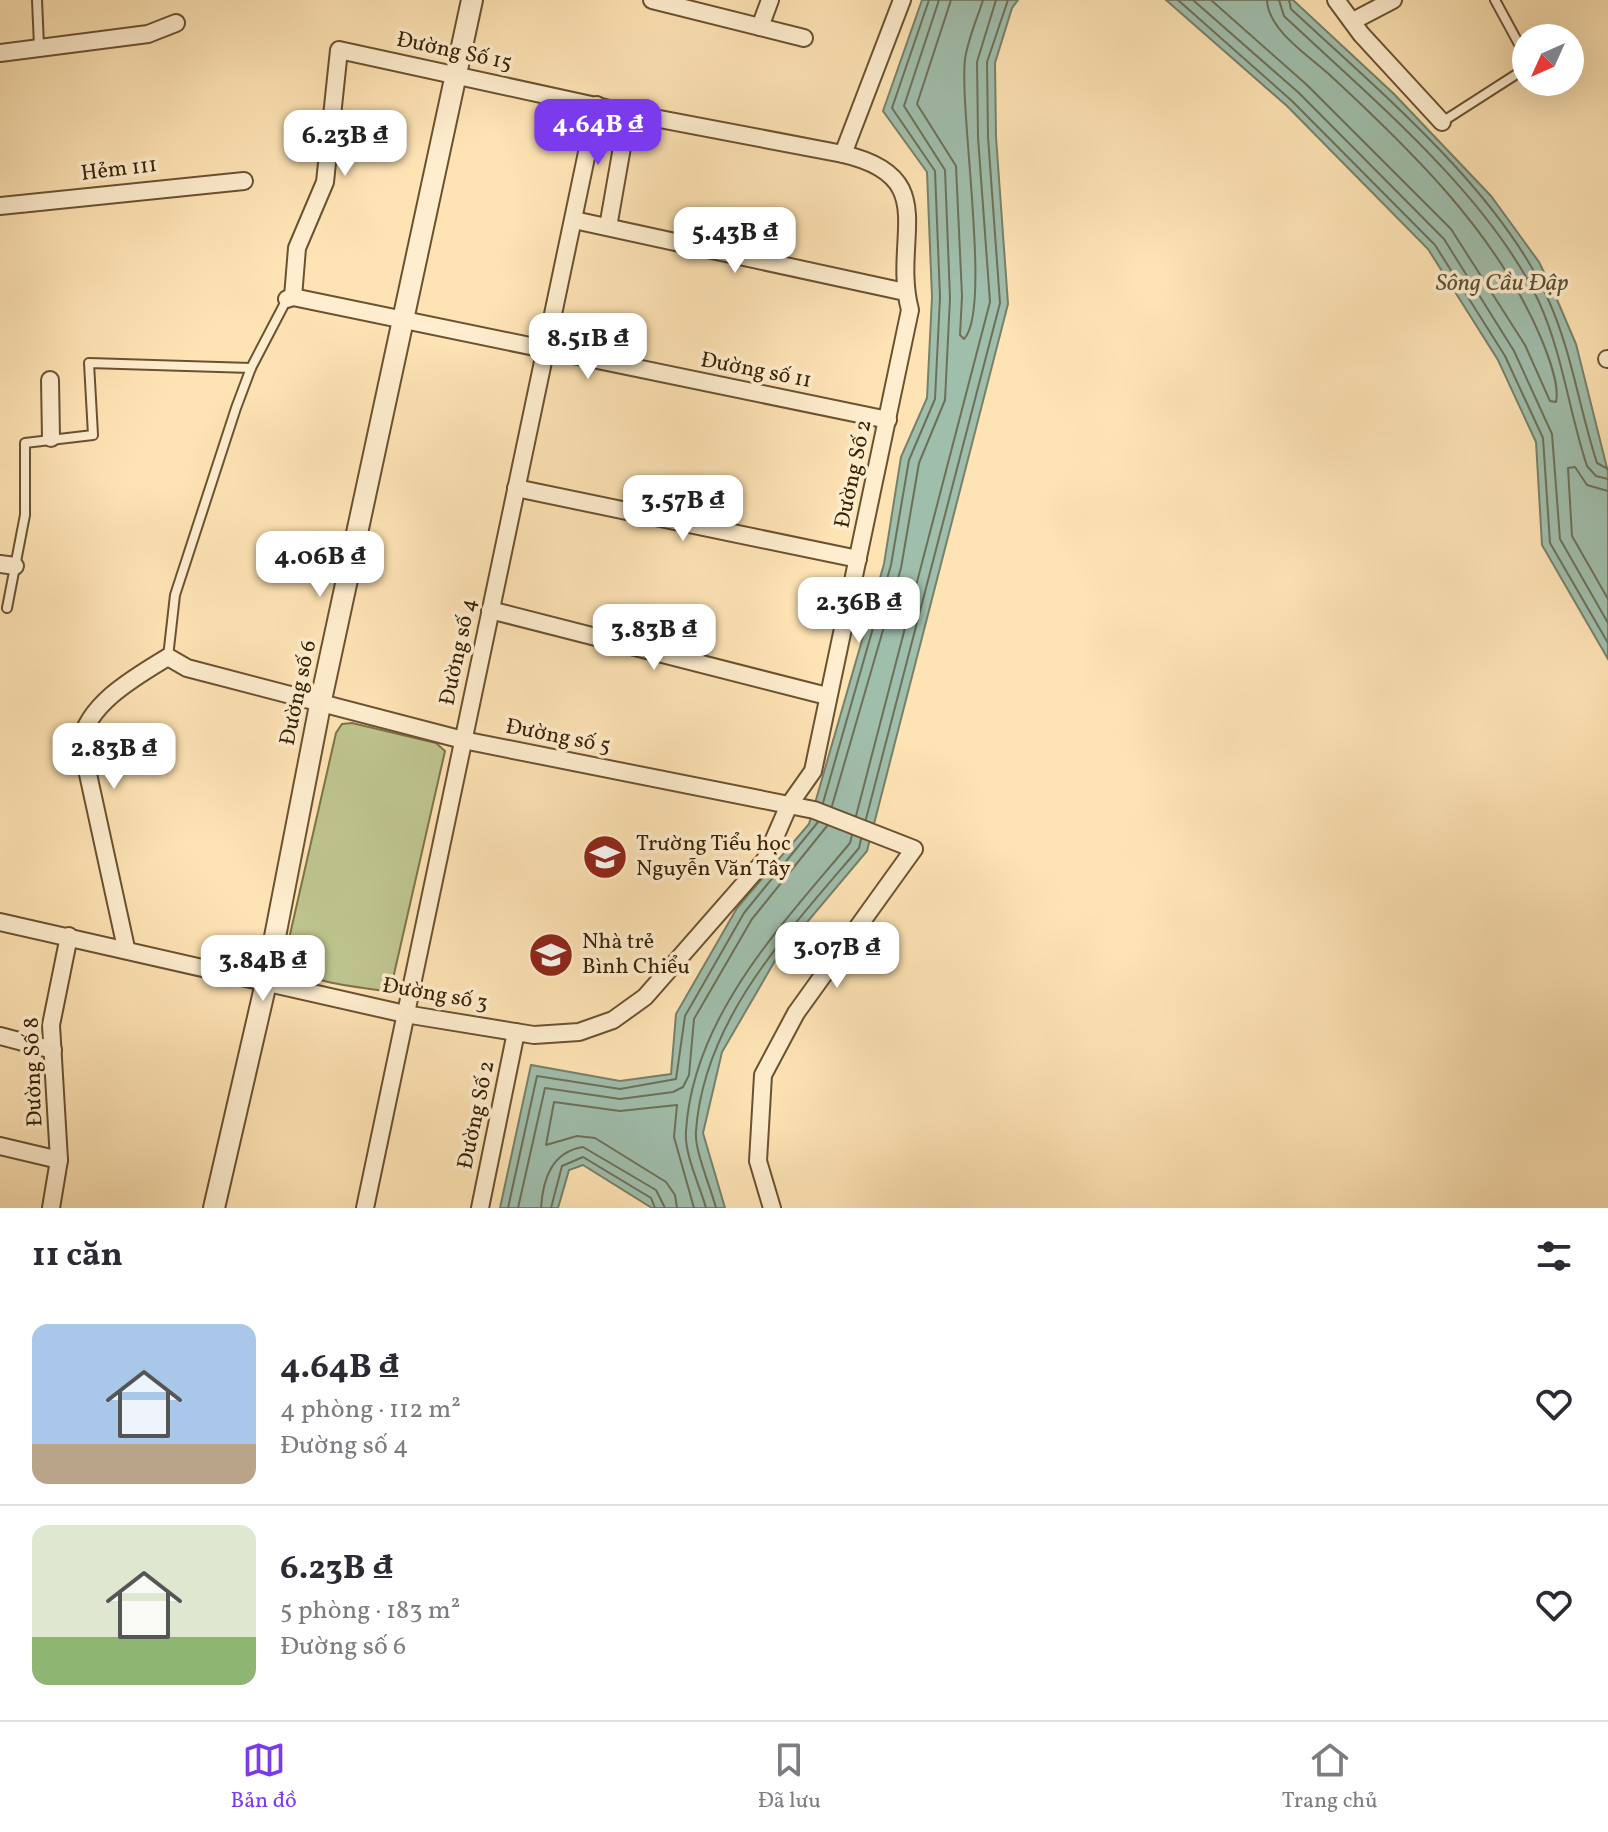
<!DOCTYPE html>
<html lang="vi">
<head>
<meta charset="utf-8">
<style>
	body { margin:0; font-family:Vollkorn,serif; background:#f2f2f3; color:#2b2b33; height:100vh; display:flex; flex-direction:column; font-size:30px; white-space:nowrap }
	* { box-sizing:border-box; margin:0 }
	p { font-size:26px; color:#7c7c81 }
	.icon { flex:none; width:44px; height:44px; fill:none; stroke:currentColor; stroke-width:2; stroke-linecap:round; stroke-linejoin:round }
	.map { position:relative; height:1208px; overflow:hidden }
	.details { display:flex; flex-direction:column; background:#fff; flex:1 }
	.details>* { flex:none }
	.needle { width:52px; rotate:225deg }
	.tools { position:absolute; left:1512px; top:24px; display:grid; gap:16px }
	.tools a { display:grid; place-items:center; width:72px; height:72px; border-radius:50%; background:#fff; box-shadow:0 8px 32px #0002; font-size:40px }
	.price { position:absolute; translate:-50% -68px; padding:0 18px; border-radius:16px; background:#fff; color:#222; font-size:26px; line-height:52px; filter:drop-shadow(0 2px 4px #0008) }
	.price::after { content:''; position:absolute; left:50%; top:48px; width:24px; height:18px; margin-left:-12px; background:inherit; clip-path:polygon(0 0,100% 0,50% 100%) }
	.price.on { background:#7c3aed; color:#fff }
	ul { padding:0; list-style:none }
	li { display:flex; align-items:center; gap:24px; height:200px; padding:0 32px }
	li+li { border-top:2px solid #e1e1e2 }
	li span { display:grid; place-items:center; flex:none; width:224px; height:160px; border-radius:16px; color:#555 }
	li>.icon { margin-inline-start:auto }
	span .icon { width:96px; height:96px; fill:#fffc; stroke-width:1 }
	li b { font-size:34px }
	h2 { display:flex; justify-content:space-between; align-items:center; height:96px; padding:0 32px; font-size:34px }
	.menu { display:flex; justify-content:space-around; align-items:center; height:112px; border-top:2px solid #e1e1e2; background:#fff; font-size:22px; color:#7c7c81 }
	.menu a { display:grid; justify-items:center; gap:4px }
	.menu .on { color:#7c3aed }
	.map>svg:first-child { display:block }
	.green { fill:#bec48e; stroke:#7c7349; stroke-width:2 }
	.water { fill:#a0beac; stroke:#778069; stroke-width:2 }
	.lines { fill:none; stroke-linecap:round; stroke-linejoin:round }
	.shore { stroke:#6c7058; stroke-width:2 }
	.service-casing { stroke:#6a5230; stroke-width:12 }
	.minor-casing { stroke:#6a5230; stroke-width:20 }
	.tertiary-casing { stroke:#6a5230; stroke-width:24 }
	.service { stroke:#feedce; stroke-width:8 }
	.minor { stroke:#feedce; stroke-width:16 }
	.tertiary { stroke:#feedce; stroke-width:20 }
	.labels { text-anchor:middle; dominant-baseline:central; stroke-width:7; stroke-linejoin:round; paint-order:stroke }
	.street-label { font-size:22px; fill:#392204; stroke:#feedce }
	.poi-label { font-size:22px; fill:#392204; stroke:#feedce; text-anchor:start }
	.water-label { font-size:24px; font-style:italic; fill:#585136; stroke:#feedce }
</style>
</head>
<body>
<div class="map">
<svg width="1608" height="1208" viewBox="0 0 1608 1208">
	<rect width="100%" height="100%" fill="#fee3b4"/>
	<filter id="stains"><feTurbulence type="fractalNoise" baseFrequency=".0025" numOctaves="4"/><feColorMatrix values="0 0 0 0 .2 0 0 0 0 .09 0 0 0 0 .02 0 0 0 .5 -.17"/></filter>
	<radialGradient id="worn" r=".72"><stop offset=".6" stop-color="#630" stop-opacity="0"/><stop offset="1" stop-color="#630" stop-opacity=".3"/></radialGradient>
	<path class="green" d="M 352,723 L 436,743 L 445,751 L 392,983 L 384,991 C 352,985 299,986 286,952 L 336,733 L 342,724 Z"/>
	<g class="water">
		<polygon points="922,0 1018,0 1012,8 995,63 996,137 1008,304 867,851 776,959 722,1052 703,1133 725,1208 652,1208 583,1165 569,1170 558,1208 500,1208 531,1065 620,1081 671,1074 676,1014 737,908 809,824 884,564 901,457 927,398 932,297 927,172 883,111"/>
		<polygon points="1166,0 1293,0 1394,94 1491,196 1539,262 1555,295 1576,344 1608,472 1608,659 1542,545 1536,442 1498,360 1428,249 1287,106"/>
	</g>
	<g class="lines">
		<g class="shore">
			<path d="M 951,0 L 917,104 L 956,166 L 962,296 L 960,335 L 964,339 C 992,311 959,112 965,59 C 968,39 977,19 983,0"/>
			<polyline points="1178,0 1292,101 1435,245 1505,356 1543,438 1550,543 1608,643"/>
			<polyline points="1193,0 1299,93 1444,239 1514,351 1552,434 1560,539 1608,623"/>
			<path d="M 1211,0 L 1307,85 L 1451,229 L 1525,345 L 1550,401 L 1556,402 C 1560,385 1548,355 1541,338 C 1497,234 1414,153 1332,77 C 1311,57 1268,31 1267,0"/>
			<path d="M 1279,0 L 1284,16 C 1370,97 1489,195 1539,302 C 1563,355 1569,412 1587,466 L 1596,476 L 1608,479"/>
			<path d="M 1289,0 L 1291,9 C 1378,90 1499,190 1548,299 C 1572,352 1579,408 1597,463 L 1608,469"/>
			<polyline points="1608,491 1587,485 1575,467 1568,468 1572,536 1608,599"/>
			<polyline points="823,803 891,565 909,460 935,399 940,297 935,171 892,108 929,0"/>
			<polyline points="832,806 901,568 919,463 945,400 950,298 945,170 904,106 939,0"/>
			<polyline points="856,816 990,302 978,137 977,62 996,0"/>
			<polyline points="866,819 1000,303 988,137 987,62 1008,0"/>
			<polyline points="508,1208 537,1076 620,1089 676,1079 685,1016 744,913 818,822"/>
			<polyline points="518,1208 545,1088 620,1099 673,1092 683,1087 689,1075 694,1019 752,919 827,826"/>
			<path d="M 541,1208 C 543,1178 552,1152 583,1147 L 656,1190 L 665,1208"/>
			<polyline points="551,1208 562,1166 583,1157 651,1198 655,1208"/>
			<polyline points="677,1208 675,1195 666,1182 595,1138 577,1136 546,1145 554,1102 620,1111 677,1105 674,1137 694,1208"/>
			<path d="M 706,1208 C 700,1186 684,1154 686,1131 C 693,1017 780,927 850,843 L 852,835"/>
			<path d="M 716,1208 C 711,1188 694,1150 696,1131 C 704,1018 790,930 859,848 L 861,839"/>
		</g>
		<g class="service-casing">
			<g id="service">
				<polyline points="37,0 39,46"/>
				<polyline points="1495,0 1526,57"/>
				<polyline points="1442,122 1526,68"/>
				<polyline points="7,608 25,515 25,443 93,435 89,363 251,368"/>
				<polyline points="168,657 175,595 236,408 251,368 287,299"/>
			</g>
		</g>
		<g class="minor-casing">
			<g id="minor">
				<polyline points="652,0 804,38"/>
				<polyline points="1336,0 1361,34 1442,122"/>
				<polyline points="1353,21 1393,0"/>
				<polyline points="760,27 770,0"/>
				<polyline points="0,53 148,34 176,23"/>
				<polyline points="843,154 902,0"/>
				<polyline points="0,206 244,181"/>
				<polyline points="574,220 905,292"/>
				<polyline points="608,227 628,113"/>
				<polyline points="287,299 293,297 888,420"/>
				<polyline points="1607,359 1608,359"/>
				<polyline points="50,380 51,438"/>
				<polyline points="516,488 858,559"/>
				<polyline points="0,564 15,566"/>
				<polyline points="490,610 827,696"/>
				<path d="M 0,922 L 405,1014 L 534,1035 L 579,1032 L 613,1020 L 645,997 L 765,860 L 789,805 L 813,771 L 910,310 C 891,237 943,177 843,154 L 628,113 L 339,50 L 325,182 L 297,248 L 293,297"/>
				<path d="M 126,948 L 81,742 C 88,703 137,676 168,657 L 187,668 L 463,740 L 814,810 L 914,849 L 796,1013 L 763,1075 L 758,1161 L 772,1208"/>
				<polyline points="0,1036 53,1050"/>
				<polyline points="0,1146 59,1160"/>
				<polyline points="51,1208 59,1160 51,1025 69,936"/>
				<polyline points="365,1208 597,105"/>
				<polyline points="480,1208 516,1032"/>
			</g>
		</g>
		<g class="tertiary-casing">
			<polyline id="tertiary" points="214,1208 266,983 321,700 472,0"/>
		</g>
		<use href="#service" class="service"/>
		<use href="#minor" class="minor"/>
		<use href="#tertiary" class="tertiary"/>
	</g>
	<defs>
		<g id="school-disc" transform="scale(2.3)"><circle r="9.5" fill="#8f2418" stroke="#feedce"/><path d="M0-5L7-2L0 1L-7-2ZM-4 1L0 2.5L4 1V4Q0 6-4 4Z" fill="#fff"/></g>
	</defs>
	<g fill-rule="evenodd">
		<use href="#school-disc" x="605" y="857"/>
		<use href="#school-disc" x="551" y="955"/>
	</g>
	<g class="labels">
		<g class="street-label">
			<text transform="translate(454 52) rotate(12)">Đường Số 15</text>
			<text transform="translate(119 170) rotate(-7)">Hẻm 111</text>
			<text transform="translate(756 371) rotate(11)">Đường số 11</text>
			<text transform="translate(854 474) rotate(-78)">Đường Số 2</text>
			<text transform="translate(459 652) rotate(-78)">Đường số 4</text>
			<text transform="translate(299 693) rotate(-78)">Đường số 6</text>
			<text transform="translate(558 737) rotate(11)">Đường số 5</text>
			<text transform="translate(435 995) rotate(10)">Đường số 3</text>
			<text transform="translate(34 1072) rotate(-92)">Đường Số 8</text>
			<text transform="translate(477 1115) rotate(-78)">Đường Số 2</text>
		</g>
		<g class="poi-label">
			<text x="636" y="844">Trường Tiểu học<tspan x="636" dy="25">Nguyễn Văn Tây</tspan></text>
			<text x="582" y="942">Nhà trẻ<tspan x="582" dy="25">Bình Chiểu</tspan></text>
		</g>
		<g class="water-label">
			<text x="1502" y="284">Sông Cầu Đập</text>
		</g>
	</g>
	<rect width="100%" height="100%" filter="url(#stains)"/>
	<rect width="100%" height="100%" fill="url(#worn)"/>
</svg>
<div class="tools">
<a><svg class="needle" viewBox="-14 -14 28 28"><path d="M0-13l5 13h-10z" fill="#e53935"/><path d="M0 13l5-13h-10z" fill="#7c7c81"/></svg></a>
</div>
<b class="price on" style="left:598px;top:167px">4.64B ₫</b>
<b class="price" style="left:345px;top:178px">6.23B ₫</b>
<b class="price" style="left:735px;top:275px">5.43B ₫</b>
<b class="price" style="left:588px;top:381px">8.51B ₫</b>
<b class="price" style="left:683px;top:543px">3.57B ₫</b>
<b class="price" style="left:320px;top:599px">4.06B ₫</b>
<b class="price" style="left:859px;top:645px">2.36B ₫</b>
<b class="price" style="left:654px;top:672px">3.83B ₫</b>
<b class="price" style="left:114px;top:791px">2.83B ₫</b>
<b class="price" style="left:837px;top:990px">3.07B ₫</b>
<b class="price" style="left:263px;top:1003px">3.84B ₫</b>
</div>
<section class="details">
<h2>11 căn<svg class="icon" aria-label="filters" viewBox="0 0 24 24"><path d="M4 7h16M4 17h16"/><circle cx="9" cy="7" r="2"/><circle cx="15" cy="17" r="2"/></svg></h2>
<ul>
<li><span style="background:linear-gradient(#a9c7e8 75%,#b9a48a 0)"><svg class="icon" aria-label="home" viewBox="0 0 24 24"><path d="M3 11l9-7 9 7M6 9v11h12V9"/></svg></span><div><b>4.64B ₫</b><p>4 phòng · 112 m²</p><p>Đường số 4</p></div><svg class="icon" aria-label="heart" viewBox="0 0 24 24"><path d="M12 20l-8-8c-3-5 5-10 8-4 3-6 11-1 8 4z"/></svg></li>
<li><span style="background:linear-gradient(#dfe7d0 70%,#8fb573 0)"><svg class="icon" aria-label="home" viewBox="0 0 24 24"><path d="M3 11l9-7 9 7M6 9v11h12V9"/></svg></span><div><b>6.23B ₫</b><p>5 phòng · 183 m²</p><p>Đường số 6</p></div><svg class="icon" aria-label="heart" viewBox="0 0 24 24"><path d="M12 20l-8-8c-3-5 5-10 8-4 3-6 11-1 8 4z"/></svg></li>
</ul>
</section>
<nav class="menu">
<a class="on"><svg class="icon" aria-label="map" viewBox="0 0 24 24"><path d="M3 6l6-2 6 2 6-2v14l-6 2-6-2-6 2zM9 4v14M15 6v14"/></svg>Bản đồ</a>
<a><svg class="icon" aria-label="saved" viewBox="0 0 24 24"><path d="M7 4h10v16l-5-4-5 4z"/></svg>Đã lưu</a>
<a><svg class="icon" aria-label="home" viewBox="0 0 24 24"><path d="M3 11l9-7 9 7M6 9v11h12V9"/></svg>Trang chủ</a>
</nav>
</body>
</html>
